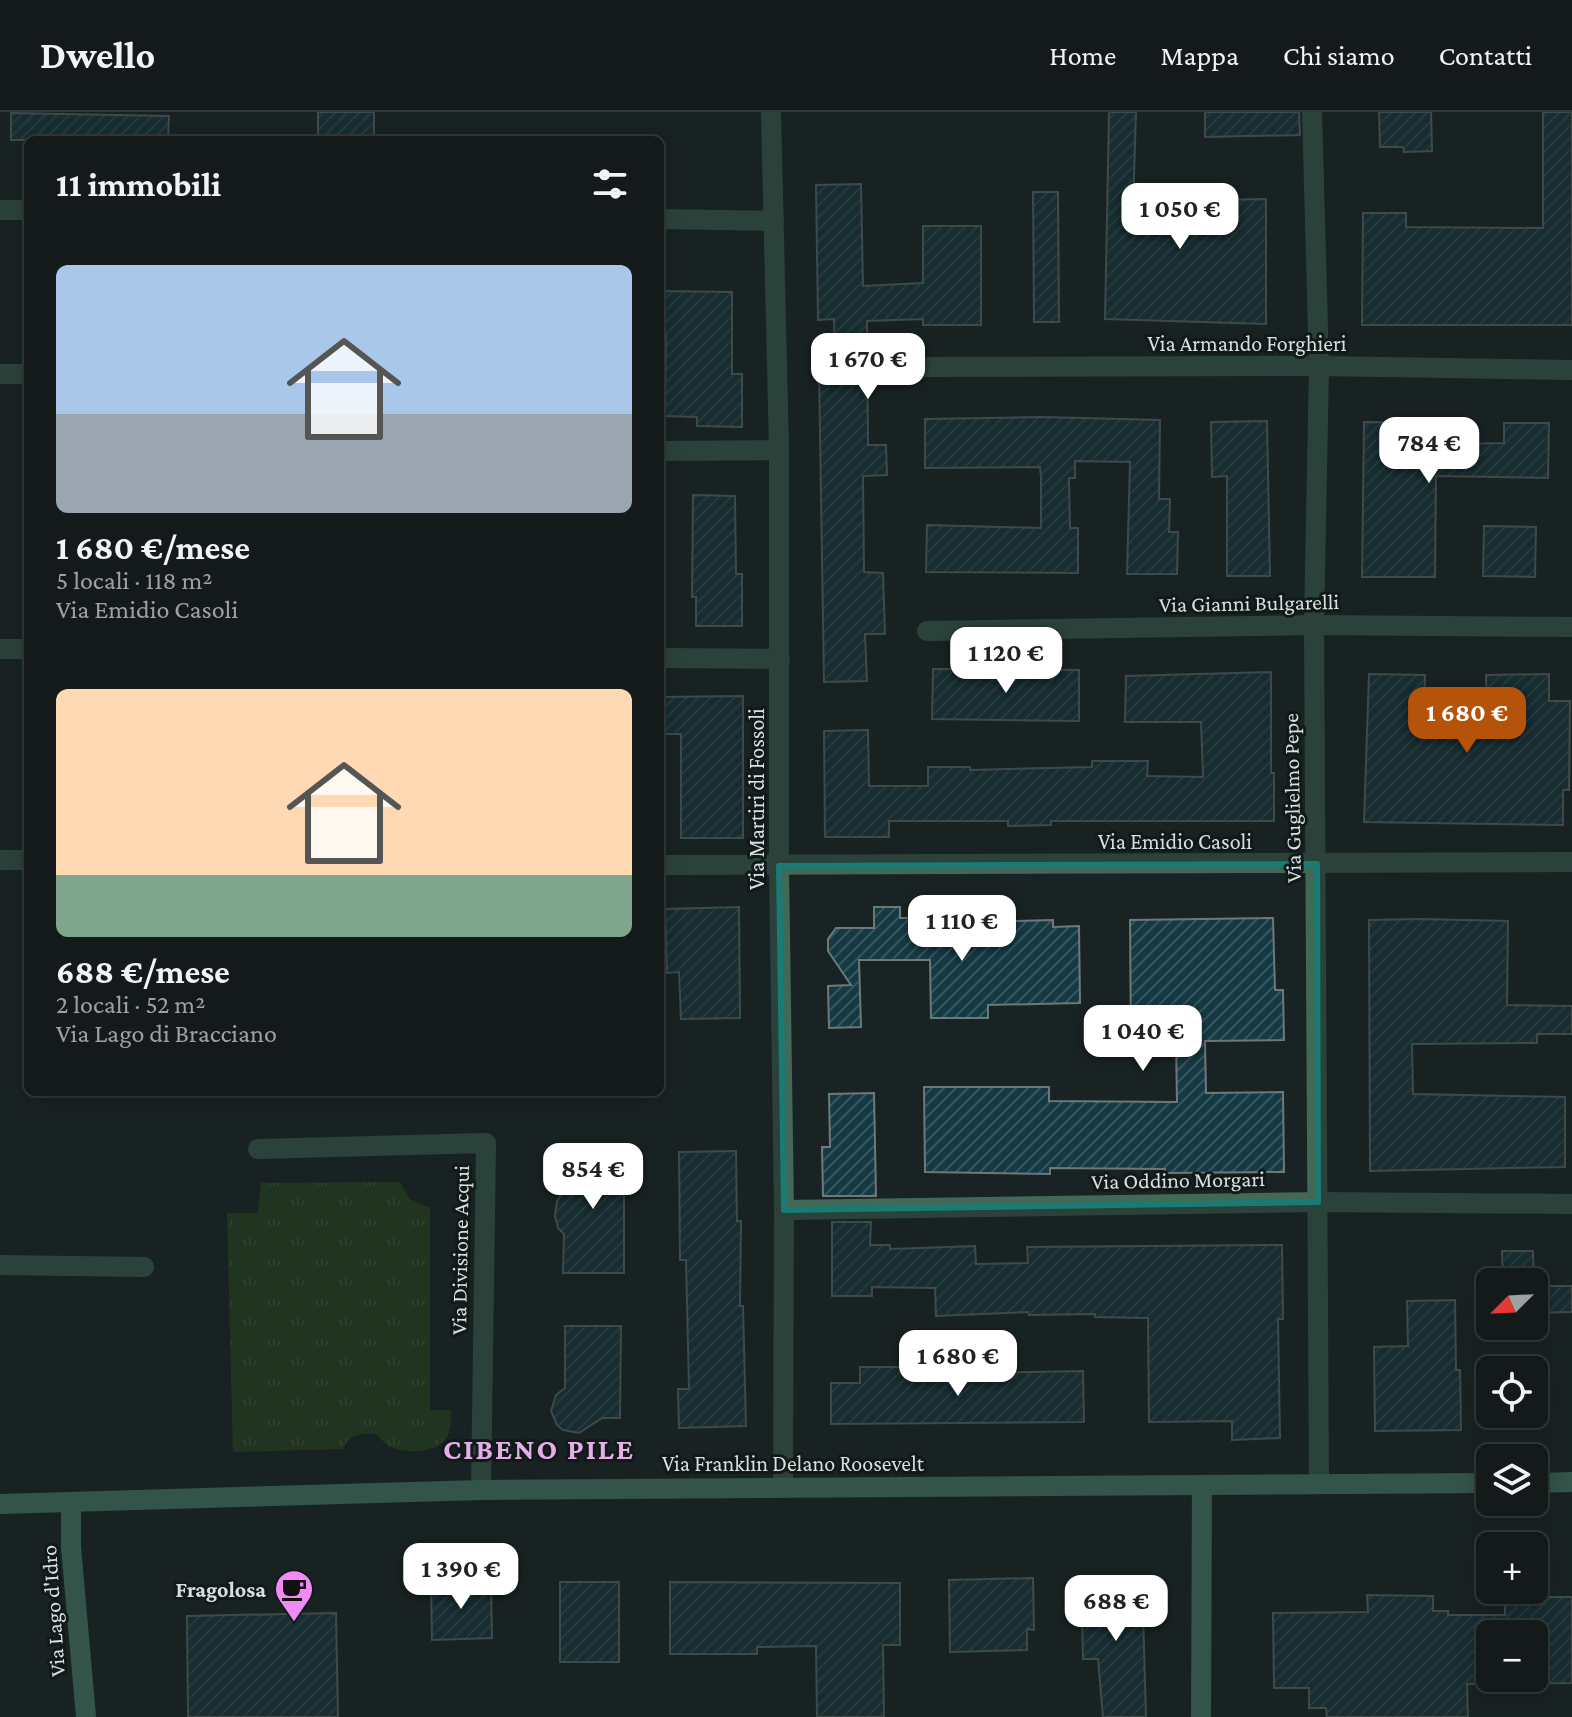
<!DOCTYPE html>
<html lang="it">
<head>
<meta charset="utf-8">
<style>
	body { margin:0; font-family:"Crimson Pro",serif; background:#1d2323; color:#f1f3f6; height:100vh; display:flex; flex-direction:column; font-size:30px; white-space:nowrap }
	* { box-sizing:border-box; margin:0 }
	p { font-size:26px; color:#9da1a2 }
	.icon { flex:none; width:44px; height:44px; fill:none; stroke:currentColor; stroke-width:2; stroke-linecap:round; stroke-linejoin:round }
	.map { position:relative; flex:1; overflow:hidden }
	.drawer { position:absolute; left:24px; top:24px; width:640px; height:960px; display:flex; flex-direction:column; background:#141a1a; border-radius:12px; box-shadow:0 4px 20px #0003,0 0 0 2px #333839 }
	.drawer>* { flex:none }
	.needle { width:52px; rotate:246deg }
	.fabs { position:absolute; left:1476px; top:1156px; display:grid; gap:16px }
	.fabs a { display:grid; place-items:center; width:72px; height:72px; border-radius:12px; background:#141a1a; box-shadow:0 4px 20px #0003,0 0 0 2px #333839; font-size:40px }
	.price { position:absolute; translate:-50% -68px; padding:0 18px; border-radius:16px; background:#fff; color:#222; font-size:26px; line-height:52px; filter:drop-shadow(0 2px 4px #0008) }
	.price::after { content:''; position:absolute; left:50%; top:48px; width:24px; height:18px; margin-left:-12px; background:inherit; clip-path:polygon(0 0,100% 0,50% 100%) }
	.price.selected { background:#b45309; color:#fff }
	ul { padding:0; list-style:none }
	li { display:grid; align-content:center; gap:16px; height:424px; padding:0 32px }
	li span { display:grid; place-items:center; height:248px; border-radius:12px; color:#555 }
	li>.icon { margin-inline-start:auto }
	span .icon { width:144px; height:144px; fill:#fffc; stroke-width:1 }
	li b { font-size:34px }
	h2 { display:flex; justify-content:space-between; align-items:center; height:96px; padding:0 32px; font-size:34px }
	header { display:flex; align-items:center; gap:48px; box-sizing:border-box; height:112px; padding:0 40px; background:#141a1a; border-bottom:2px solid #333839 }
	header strong { font-size:38px }
	nav { display:flex; gap:44px; margin-inline-start:auto; font-size:28px }
	.map>svg:first-child { display:block }
	.park { fill:url(#park-tufts) }
	.building { fill:url(#building-hatch); stroke:#6e787b; stroke-width:2; fill-rule:evenodd }
	.lines { fill:none; stroke-linecap:round; stroke-linejoin:round }
	.street { stroke:#426857; stroke-width:20 }
	.secondary { stroke:#529075; stroke-width:20 }
	.marked { fill:none; stroke:#197b74; stroke-width:6; stroke-linejoin:round }
	.labels { text-anchor:middle; dominant-baseline:central; stroke-width:6; stroke-linejoin:round; paint-order:stroke }
	.street-label { font-size:22px; fill:#d9dfdf; stroke:#111a19 }
	.poi-label { font-size:22px; font-weight:bold; fill:#d9dfdf; stroke:#111a19; text-anchor:end }
	.district-label { font-size:30px; font-weight:bold; letter-spacing:2px; fill:#e6aee8; stroke:#111a19 }
</style>
</head>
<body>
<header>
<strong>Dwello</strong>
<nav><a>Home</a><a>Mappa</a><a>Chi siamo</a><a>Contatti</a></nav>
</header>
<div class="map">
<svg width="1572" height="1605" viewBox="0 0 1572 1605">
	<defs>
		<pattern id="park-tufts" width="24" height="20" patternUnits="userSpaceOnUse" patternTransform="scale(2)"><rect width="24" height="20" fill="#28491c"/><path d="M3 7l-1-3M5 7V3M7 7l1-3M15 17l-1-3M17 17v-4M19 17l1-3" fill="none" stroke="#47633d"/></pattern>
		<pattern id="building-hatch" width="6" height="6" patternUnits="userSpaceOnUse" patternTransform="scale(2)"><rect width="6" height="6" fill="#153a44"/><path d="M-1 1l2-2M0 6l6-6M5 7l2-2" fill="none" stroke="#36565f"/></pattern>
	</defs>
	<rect width="100%" height="100%" fill="#1a2323"/>
	<path class="park" d="M 400,1070 L 410,1087 L 430,1096 L 430,1298 L 451,1298 C 451,1306 451,1315 448,1323 C 439,1341 407,1343 390,1334 C 385,1332 380,1326 376,1322 C 360,1322 350,1321 343,1337 L 233,1340 L 227,1101 L 258,1101 L 261,1071 Z"/>
	<g class="building">
		<rect x="318" y="0" width="56" height="28"/>
		<polygon points="1109,0 1136,0 1133,97 1215,98 1215,88 1266,87 1266,212 1105,207"/>
		<polygon points="1205,0 1299,0 1300,23 1205,25"/>
		<polygon points="1379,0 1431,0 1432,39 1404,40 1403,35 1380,35"/>
		<polygon points="1543,0 1572,0 1572,213 1362,213 1363,101 1406,101 1406,115 1543,116"/>
		<polygon points="11,1 169,4 168,28 11,28"/>
		<polygon points="861,72 863,174 923,171 923,114 981,114 981,213 923,213 923,207 867,209 868,333 886,333 887,363 863,364 864,460 883,461 885,522 865,522 867,569 824,570 819,258 835,257 834,207 818,208 816,73"/>
		<polygon points="1033,80 1058,80 1059,210 1034,210"/>
		<polygon points="660,179 732,180 732,262 742,262 742,315 697,314 697,305 665,304 666,224 660,224"/>
		<polygon points="1041,305 1160,308 1159,387 1170,387 1169,420 1178,420 1177,462 1127,462 1130,350 1075,349 1075,366 1069,366 1070,416 1078,416 1078,461 926,460 927,413 1041,416 1041,365 1040,355 925,356 925,307"/>
		<polygon points="1267,309 1270,464 1227,464 1227,364 1212,365 1211,310"/>
		<polygon points="1364,310 1455,311 1455,332 1504,331 1504,311 1549,311 1548,366 1436,364 1435,465 1362,465"/>
		<polygon points="693,383 735,384 736,462 742,462 742,514 696,514 696,485 692,485"/>
		<polygon points="1484,414 1536,415 1535,465 1483,464"/>
		<polygon points="933,557 1079,558 1079,609 932,607"/>
		<polygon points="1271,560 1271,661 1274,661 1274,709 1051,709 1051,713 1008,714 1008,709 889,709 889,725 825,725 824,619 868,618 869,674 928,674 928,655 970,655 970,658 1092,655 1092,649 1148,649 1147,664 1203,665 1201,610 1125,610 1126,564"/>
		<polygon points="1369,562 1425,563 1424,599 1487,600 1486,563 1549,562 1549,589 1570,589 1569,678 1563,678 1563,713 1364,710"/>
		<polygon points="743,584 743,726 681,726 681,622 660,622 660,585"/>
		<polygon points="739,795 740,906 681,907 679,860 667,861 665,797"/>
		<polygon points="874,795 900,795 900,806 987,805 987,810 1053,808 1053,815 1079,814 1080,891 988,893 988,906 931,906 930,848 859,848 861,915 829,916 828,874 851,873 828,839 828,827 836,816 874,816"/>
		<polygon points="1273,806 1275,878 1283,878 1284,928 1205,929 1206,981 1283,980 1284,1060 1165,1061 1165,1057 1050,1056 1050,1062 925,1060 924,975 1049,975 1049,989 1177,990 1176,930 1131,930 1130,808"/>
		<polygon points="1420,807 1508,809 1507,893 1572,894 1572,922 1537,922 1537,931 1412,932 1413,982 1565,985 1565,1055 1370,1059 1369,808"/>
		<polygon points="874,981 876,1084 823,1084 822,1035 830,1035 829,982"/>
		<polygon points="565,1037 624,1037 624,1161 563,1161 564,1122 558,1116 555,1104 557,1089 565,1078"/>
		<polygon points="736,1039 737,1109 741,1109 740,1194 743,1194 746,1314 679,1316 678,1277 689,1277 686,1148 680,1148 679,1040"/>
		<polygon points="832,1110 871,1110 870,1133 890,1133 890,1137 975,1134 976,1152 1028,1151 1027,1135 1282,1133 1283,1207 1278,1207 1280,1326 1232,1328 1232,1309 1149,1310 1148,1206 1095,1205 1095,1202 1029,1203 1028,1200 936,1204 935,1176 872,1175 872,1184 832,1184"/>
		<polygon points="1502,1139 1533,1139 1534,1170 1503,1170"/>
		<polygon points="1534,1174 1572,1174 1572,1200 1534,1201"/>
		<polygon points="1455,1188 1456,1258 1460,1258 1461,1318 1375,1319 1374,1235 1408,1234 1407,1189"/>
		<polygon points="565,1214 621,1214 620,1306 602,1306 579,1321 563,1318 557,1313 551,1299 556,1283 565,1276"/>
		<polygon points="860,1255 905,1255 905,1262 1083,1259 1084,1310 831,1312 831,1271 860,1271"/>
		<polygon points="1033,1466 1034,1518 1027,1517 1027,1538 950,1540 949,1468"/>
		<polygon points="1142,1466 1146,1605 1103,1605 1098,1547 1083,1547 1081,1468"/>
		<rect x="560" y="1470" width="59" height="80"/>
		<polygon points="670,1470 900,1471 900,1533 883,1533 884,1605 817,1605 816,1534 757,1535 757,1542 670,1542"/>
		<polygon points="491,1471 492,1526 432,1528 431,1472"/>
		<path d="M 1367,1483 L 1433,1484 L 1433,1499 L 1448,1499 L 1448,1503 L 1505,1503 L 1505,1485 L 1572,1485 L 1572,1571 L 1467,1572 L 1468,1605 L 1327,1605 L 1326,1596 L 1309,1596 L 1309,1576 L 1274,1576 L 1273,1501 L 1368,1500 ZM 1490,1522 L 1534,1522 L 1534,1566 L 1490,1566 Z"/>
		<polygon points="336,1501 338,1605 188,1605 187,1504"/>
	</g>
	<g class="lines">
		<g class="street">
			<polyline points="771,0 779,338 779,754 784,1098 783,1374"/>
			<polyline points="1312,0 1319,254 1314,513 1319,1372"/>
			<polyline points="0,98 28,98"/>
			<polyline points="660,107 774,109"/>
			<polyline points="922,255 1319,254 1572,258"/>
			<polyline points="0,262 28,262"/>
			<polyline points="660,339 779,338"/>
			<polyline points="927,519 1314,513 1572,515"/>
			<polyline points="0,537 28,537"/>
			<polyline points="660,546 780,547"/>
			<polyline points="0,748 28,748"/>
			<polyline points="660,753 1572,750"/>
			<polyline points="258,1037 486,1031 481,1378"/>
			<polyline points="784,1098 1318,1090 1572,1092"/>
			<polyline points="0,1153 144,1155"/>
		</g>
		<g class="secondary">
			<polyline points="1534,1371 1572,1370"/>
			<polyline points="71,1390 71,1435 86,1605"/>
			<polyline points="0,1392 481,1378 1490,1371"/>
			<polyline points="1201,1605 1202,1373"/>
		</g>
	</g>
	<path d="M0 0H1572V1605H0ZM 1317,752 L 1318,1090 L 784,1098 L 779,754 Z" fill="#1a2323" fill-opacity=".55" fill-rule="evenodd"/>
	<path class="marked" d="M 1317,752 L 1318,1090 L 784,1098 L 779,754 Z"/>
	<defs>
		<g id="cafe-pin" transform="scale(2)"><path d="M0 17L-7.5 6A9.5 9.5 0 1 1 7.5 6Z" fill="#f08bf5" stroke="#111a19"/><path d="M-5.5-4.5H6V0H3Q3 3.5 0 3.5H-2.5Q-5.5 3.5-5.5 0ZM3-3.2v2h1.7v-2ZM-6 4.5H4V6H-6Z" fill="#111"/></g>
	</defs>
	<g fill-rule="evenodd">
		<use href="#cafe-pin" x="294" y="1477"/>
	</g>
	<g class="labels">
		<g class="street-label">
			<text x="1247" y="231">Via Armando Forghieri</text>
			<text transform="translate(1249 491) rotate(-1)">Via Gianni Bulgarelli</text>
			<text transform="translate(1292 686) rotate(-91)">Via Guglielmo Pepe</text>
			<text transform="translate(756 687) rotate(-90)">Via Martiri di Fossoli</text>
			<text x="1175" y="729">Via Emidio Casoli</text>
			<text transform="translate(1178 1068) rotate(-1)">Via Oddino Morgari</text>
			<text transform="translate(460 1138) rotate(-89)">Via Divisione Acqui</text>
			<text x="793" y="1351">Via Franklin Delano Roosevelt</text>
			<text transform="translate(53 1499) rotate(-94)">Via Lago d'Idro</text>
		</g>
		<g class="poi-label">
			<text x="266" y="1477">Fragolosa</text>
		</g>
		<g class="district-label">
			<text x="539" y="1336">CIBENO PILE</text>
		</g>
	</g>
</svg>
<div class="fabs">
<a><svg class="needle" viewBox="-14 -14 28 28"><path d="M0-13l5 13h-10z" fill="#e53935"/><path d="M0 13l5-13h-10z" fill="#9da1a2"/></svg></a>
<a><svg class="icon" aria-label="locate" viewBox="0 0 24 24"><circle cx="12" cy="12" r="6"/><path d="M12 2v4M12 18v4M2 12h4M18 12h4"/></svg></a>
<a><svg class="icon" aria-label="layers" viewBox="0 0 24 24"><path d="M12 4l9 5-9 5-9-5zM3 14l9 5 9-5"/></svg></a>
<a>+</a>
<a>−</a>
</div>
<b class="price" style="left:1180px;top:139px">1 050 €</b>
<b class="price" style="left:868px;top:289px">1 670 €</b>
<b class="price" style="left:1429px;top:373px">784 €</b>
<b class="price" style="left:1006px;top:583px">1 120 €</b>
<b class="price selected" style="left:1467px;top:643px">1 680 €</b>
<b class="price" style="left:962px;top:851px">1 110 €</b>
<b class="price" style="left:1143px;top:961px">1 040 €</b>
<b class="price" style="left:593px;top:1099px">854 €</b>
<b class="price" style="left:958px;top:1286px">1 680 €</b>
<b class="price" style="left:461px;top:1499px">1 390 €</b>
<b class="price" style="left:1116px;top:1531px">688 €</b>
<section class="drawer">
<h2>11 immobili<svg class="icon" aria-label="filters" viewBox="0 0 24 24"><path d="M4 7h16M4 17h16"/><circle cx="9" cy="7" r="2"/><circle cx="15" cy="17" r="2"/></svg></h2>
<ul>
<li><span style="background:linear-gradient(#a9c7e8 60%,#9aa5b1 0)"><svg class="icon" aria-label="home" viewBox="0 0 24 24"><path d="M3 11l9-7 9 7M6 9v11h12V9"/></svg></span><div><b>1 680 €/mese</b><p>5 locali · 118 m²</p><p>Via Emidio Casoli</p></div></li>
<li><span style="background:linear-gradient(#ffd9b3 75%,#7fa58c 0)"><svg class="icon" aria-label="home" viewBox="0 0 24 24"><path d="M3 11l9-7 9 7M6 9v11h12V9"/></svg></span><div><b>688 €/mese</b><p>2 locali · 52 m²</p><p>Via Lago di Bracciano</p></div></li>
</ul>
</section>
</div>
</body>
</html>
